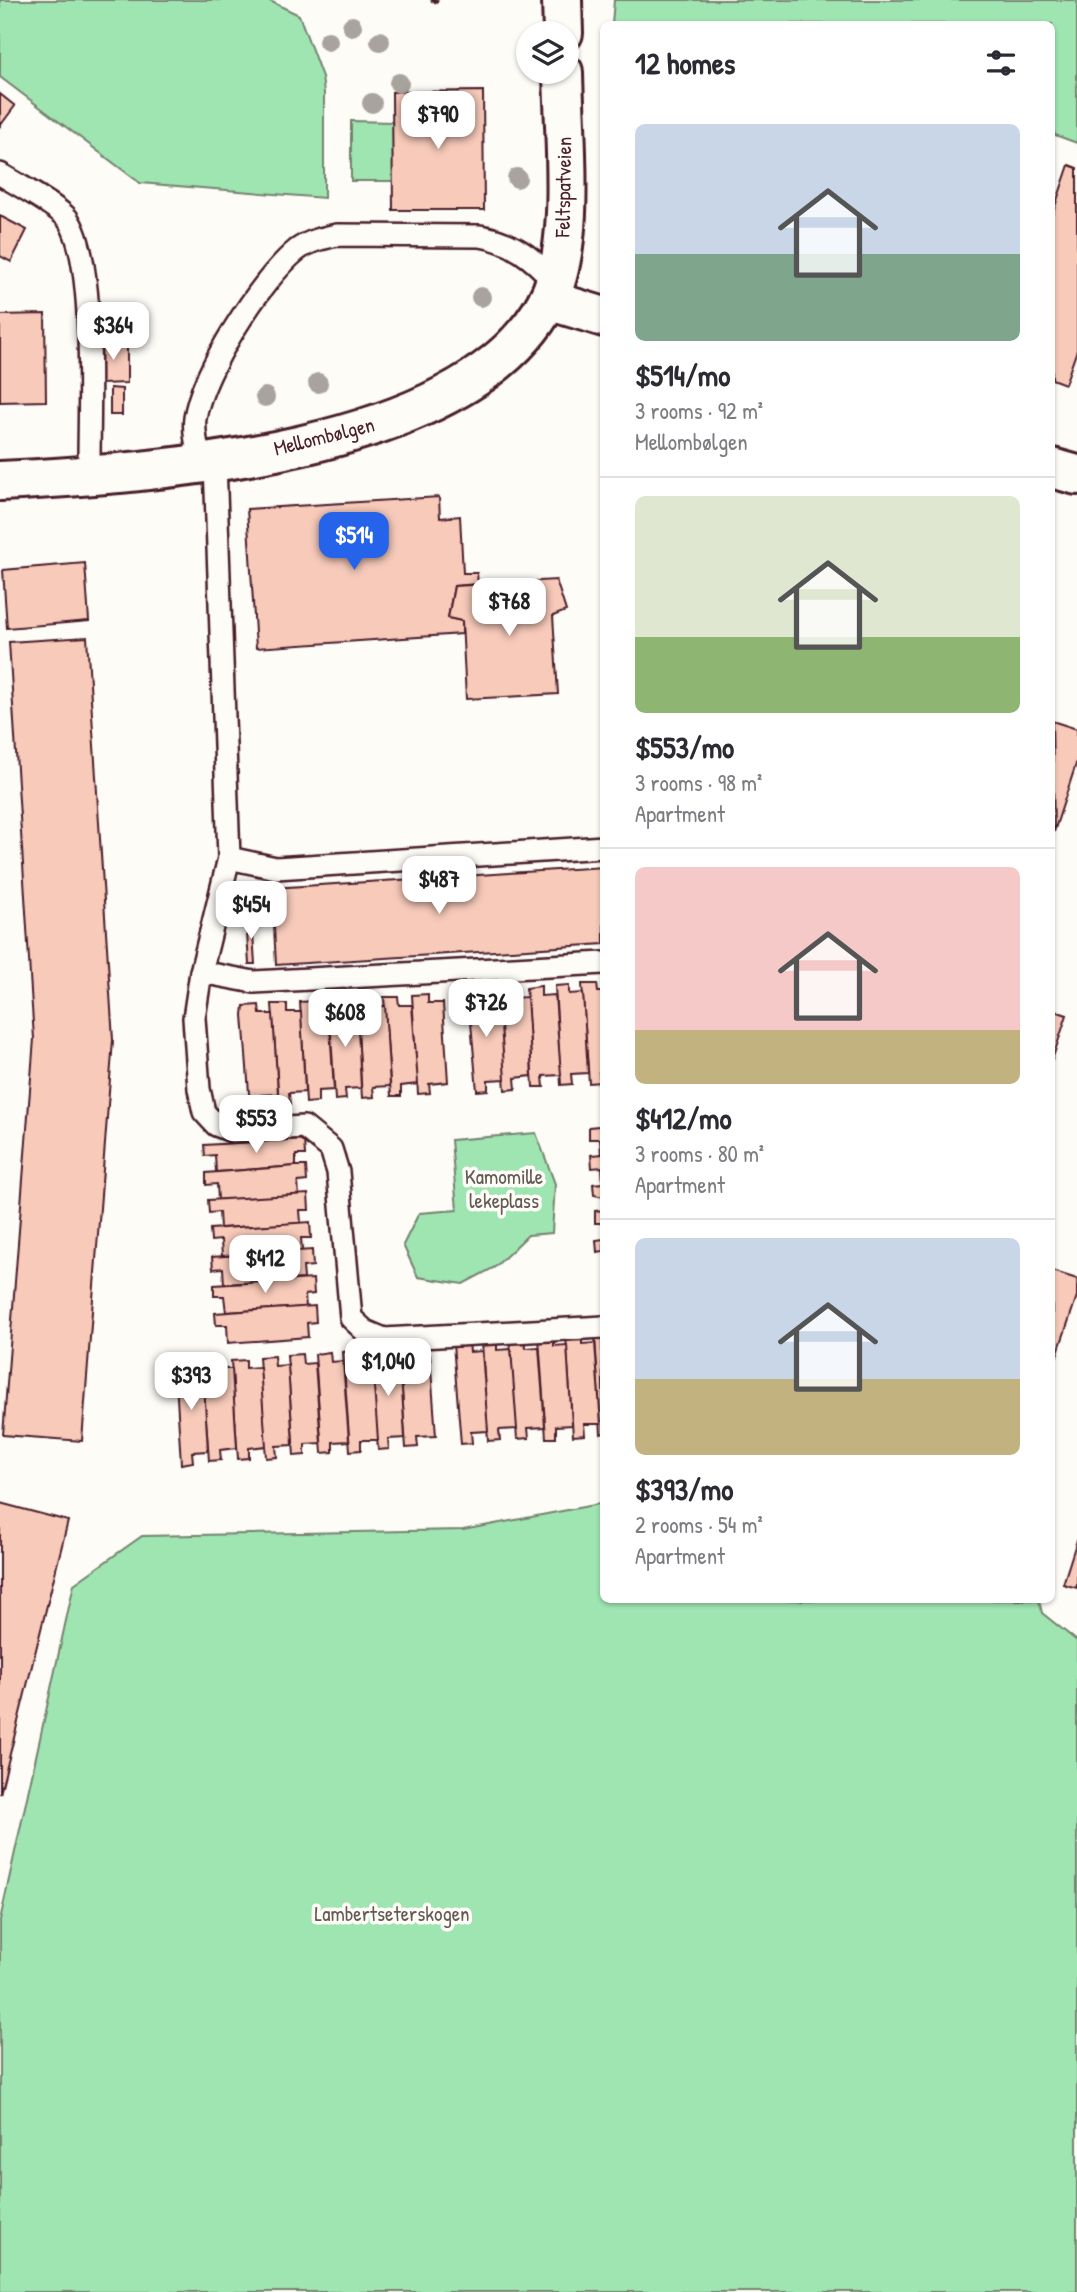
<!DOCTYPE html>
<html lang="en">
<head>
<meta charset="utf-8">
<style>
	body { margin:0; font-family:"Patrick Hand",sans-serif; background:#f7f7f7; color:#2b2b33; height:100vh; display:flex; flex-direction:column; font-size:26px; white-space:nowrap }
	* { box-sizing:border-box; margin:0 }
	p { font-size:23px; color:#7c7c81 }
	.icon { flex:none; width:38px; height:38px; fill:none; stroke:currentColor; stroke-width:2; stroke-linecap:round; stroke-linejoin:round }
	.map { position:relative; flex:1; overflow:hidden }
	.details { position:absolute; left:600px; top:21px; width:455px; height:1582px; display:flex; flex-direction:column; background:#fff; border-radius:10px; box-shadow:0 2px 5px #0004 }
	.details>* { flex:none }
	.controls { position:absolute; left:516px; top:21px; display:grid; gap:14px }
	.controls a { display:grid; place-items:center; width:63px; height:63px; border-radius:50%; background:#fff; box-shadow:0 2px 5px #0004; font-size:35px }
	.price { position:absolute; translate:-50% -60px; padding:0 16px; border-radius:14px; background:#fff; color:#222; font-size:23px; line-height:46px; filter:drop-shadow(0 2px 4px #0008) }
	.price::after { content:''; position:absolute; left:50%; top:42px; width:21px; height:16px; margin-left:-10px; background:inherit; clip-path:polygon(0 0,100% 0,50% 100%) }
	.price.active { background:#2563eb; color:#fff }
	ul { padding:0; list-style:none }
	li { display:grid; align-content:center; gap:14px; height:371px; padding:0 35px }
	li+li { border-top:2px solid #e1e1e2 }
	li span { display:grid; place-items:center; height:217px; border-radius:10px; color:#555 }
	li>.icon { margin-inline-start:auto }
	span .icon { width:126px; height:126px; fill:#fffc; stroke-width:1 }
	li b { font-size:30px }
	h2 { display:flex; justify-content:space-between; align-items:center; height:84px; padding:0 35px; font-size:30px }
	.map>svg:first-child { display:block }
	.green { fill:#9fe5b2; stroke:#74826e; stroke-width:2 }
	.building { fill:#f7caba; stroke:#4a1f2b; stroke-width:2 }
	.lines { fill:none; stroke-linecap:round; stroke-linejoin:round }
	.lane-casing { stroke:#4a1f2b; stroke-width:26 }
	.street-casing { stroke:#4a1f2b; stroke-width:44 }
	.lane { stroke:#fdfcf7; stroke-width:21 }
	.street { stroke:#fdfcf7; stroke-width:38 }
	.rail { stroke:#4a1f2b; stroke-width:5 }
	.tree { fill:#a9a39d }
	.labels { text-anchor:middle; dominant-baseline:central; stroke-width:7; stroke-linejoin:round; paint-order:stroke }
	.street-label { font-size:21px; fill:#4a1f2b; stroke:#fdfcf7 }
	.park-label { font-size:21px; fill:#645a54; stroke:#fdfcf7 }
</style>
</head>
<body>
<div class="map">
<svg width="1077" height="2292" viewBox="0 0 1077 2292">
	<rect width="100%" height="100%" fill="#fdfcf7"/>
	<filter id="ink" filterUnits="userSpaceOnUse"><feTurbulence type="fractalNoise" baseFrequency=".0143" numOctaves="2"/><feDisplacementMap in="SourceGraphic" scale="14" xChannelSelector="R" yChannelSelector="G"/><feConvolveMatrix kernelMatrix="1 2 1 2 8 2 1 2 1" color-interpolation-filters="sRGB"/></filter>
	<g filter="url(#ink)">
		<g class="green">
			<polygon points="0,0 268,0 299,15 322,77 324,93 324,198 140,183 0,77"/>
			<polygon points="614,0 1077,0 1077,143 1055,135 1052,126 1052,24 612,24"/>
			<polygon points="351,121 393,122 393,181 351,181"/>
			<polygon points="536,1133 555,1184 552,1233 528,1235 495,1267 463,1284 418,1277 403,1245 419,1213 457,1210 451,1140"/>
			<polygon points="604,1503 604,1600 1039,1600 1042,1613 1077,1641 1077,2292 0,2292 0,1920 74,1584 142,1536 463,1530"/>
		</g>
		<g class="building">
			<polygon points="483,91 484,210 393,210 392,92"/>
			<polygon points="0,94 15,106 0,126"/>
			<polygon points="1069,165 1077,168 1077,350 1065,384 1052,379 1052,215"/>
			<polygon points="0,216 27,230 11,262 0,256"/>
			<polygon points="45,314 46,401 0,402 0,315"/>
			<polygon points="99,340 127,340 127,383 100,384"/>
			<polygon points="110,388 122,389 122,415 110,415"/>
			<polygon points="439,497 440,518 460,516 463,573 477,573 478,584 454,586 448,618 462,621 462,634 256,648 247,509"/>
			<polygon points="85,563 89,621 7,628 3,570"/>
			<polygon points="556,580 566,611 553,616 558,694 466,699 462,621 448,618 454,586"/>
			<polygon points="87,637 113,1040 82,1441 3,1435 34,1039 9,642"/>
			<polygon points="1052,721 1077,729 1077,761 1054,832"/>
			<polygon points="604,867 604,944 276,965 272,888"/>
			<polygon points="252,917 255,964 249,964 246,918"/>
			<polygon points="582,984 597,984 598,992 604,992 604,1072 599,1072 600,1082 589,1083"/>
			<polygon points="569,985 569,994 583,993 588,1073 571,1074 572,1084 561,1085 555,986"/>
			<polygon points="541,986 541,996 555,995 561,1075 543,1076 544,1087 533,1087 526,988"/>
			<polygon points="513,988 513,998 527,997 532,1076 515,1078 516,1089 505,1090 498,989"/>
			<polygon points="485,990 485,1000 499,999 505,1079 488,1080 488,1090 477,1091 469,1000 471,991"/>
			<polygon points="428,994 428,1003 443,1003 448,1082 429,1084 430,1093 418,1094 412,995"/>
			<polygon points="384,997 398,997 399,1005 412,1005 418,1084 401,1086 401,1096 391,1096"/>
			<polygon points="371,999 371,1007 385,1006 390,1086 373,1087 374,1097 362,1098 356,1000"/>
			<polygon points="315,1001 315,1010 329,1010 334,1090 318,1091 318,1102 306,1103 300,1002"/>
			<polygon points="329,1001 343,1001 343,1009 357,1008 361,1088 345,1089 346,1099 335,1100"/>
			<polygon points="272,1004 287,1004 287,1012 301,1012 305,1092 289,1093 290,1104 279,1105"/>
			<polygon points="259,1005 260,1014 273,1014 278,1094 261,1095 262,1105 250,1106 243,1015 244,1006"/>
			<polygon points="1052,1010 1067,1015 1052,1060"/>
			<polygon points="599,1126 604,1126 604,1154 601,1155 600,1139 589,1139 589,1127"/>
			<polygon points="304,1139 305,1155 296,1155 296,1166 216,1172 215,1155 205,1156 204,1145"/>
			<polygon points="604,1154 604,1183 603,1183 602,1167 592,1168 591,1155"/>
			<polygon points="296,1166 306,1166 307,1181 298,1182 299,1195 218,1200 217,1184 206,1185 206,1173"/>
			<polygon points="603,1183 604,1183 604,1197 594,1195 593,1184"/>
			<polygon points="308,1194 309,1210 300,1210 301,1223 220,1228 219,1212 209,1213 208,1200"/>
			<polygon points="604,1210 604,1223 595,1223 595,1211"/>
			<polygon points="310,1222 311,1238 301,1238 302,1251 222,1256 221,1240 211,1241 210,1229"/>
			<polygon points="604,1239 604,1251 597,1252 596,1240"/>
			<polygon points="312,1250 313,1266 303,1267 304,1279 224,1284 223,1268 213,1269 212,1257"/>
			<polygon points="1052,1271 1077,1279 1077,1296 1052,1370"/>
			<polygon points="313,1279 314,1294 305,1295 306,1307 226,1312 224,1296 214,1296 214,1285"/>
			<polygon points="315,1306 316,1322 307,1323 308,1337 228,1343 227,1325 216,1325 215,1313"/>
			<polygon points="602,1334 604,1433 601,1434 595,1335"/>
			<polygon points="582,1335 582,1344 595,1343 601,1424 584,1424 585,1435 573,1436 566,1336"/>
			<polygon points="554,1337 554,1346 567,1345 572,1425 556,1426 556,1438 546,1438 539,1338"/>
			<polygon points="525,1340 526,1348 539,1347 545,1427 528,1428 529,1438 517,1439 510,1341"/>
			<polygon points="497,1341 497,1350 511,1349 517,1429 499,1430 500,1440 488,1441 482,1342"/>
			<polygon points="469,1343 470,1352 482,1351 488,1431 471,1432 472,1443 461,1444 453,1344"/>
			<polygon points="415,1348 415,1356 430,1355 436,1436 417,1437 418,1447 406,1448 399,1349"/>
			<polygon points="386,1349 386,1359 400,1357 405,1438 388,1439 389,1449 378,1450 371,1351"/>
			<polygon points="358,1351 358,1360 372,1359 378,1440 361,1440 361,1450 350,1451 343,1352"/>
			<polygon points="330,1352 331,1362 343,1361 349,1441 333,1442 333,1452 322,1453 315,1354"/>
			<polygon points="302,1354 303,1364 315,1363 321,1443 305,1444 305,1455 294,1456 287,1355"/>
			<polygon points="274,1356 275,1366 288,1365 293,1445 276,1446 277,1457 266,1458 259,1357"/>
			<polygon points="246,1360 246,1368 260,1367 266,1446 249,1448 249,1458 238,1459 231,1361"/>
			<polygon points="217,1361 218,1369 232,1369 237,1448 220,1450 221,1460 209,1461 202,1362"/>
			<polygon points="189,1363 190,1371 203,1370 208,1451 192,1452 193,1462 181,1464 175,1364"/>
			<polygon points="0,1503 68,1521 0,1794"/>
			<polygon points="1077,1540 1077,1588 1063,1584"/>
		</g>
		<g class="lines">
			<g class="lane-casing">
				<g id="lane">
					<path d="M 0,174 C 15,183 57,206 67,218 C 98,259 88,420 89,477"/>
					<polyline points="215,463 229,858 201,972 194,1018 199,1089 204,1112 216,1125 232,1131 304,1127 331,1149 338,1172 351,1318 365,1331 384,1339 604,1327"/>
					<path d="M 201,465 C 198,450 193,433 195,418 C 202,372 261,279 297,250 C 309,241 323,238 337,235 L 480,236 C 512,241 533,258 554,281"/>
					<polyline points="229,858 276,868 604,847"/>
					<polyline points="201,972 254,982 604,963"/>
				</g>
			</g>
			<g class="street-casing">
				<g id="street">
					<polyline points="562,0 563,33"/>
					<polyline points="548,300 604,317"/>
					<polyline points="1052,468 1077,475"/>
					<path d="M 0,481 C 153,473 467,454 547,302 C 577,246 564,136 563,72"/>
				</g>
			</g>
			<use href="#lane" class="lane"/>
			<use href="#street" class="street"/>
			<polyline class="rail" points="433,0 436,1"/>
		</g>
		<g class="tree">
			<circle cx="352" cy="26" r="10"/>
			<circle cx="328" cy="41" r="10"/>
			<circle cx="380" cy="41" r="10"/>
			<circle cx="399" cy="83" r="10"/>
			<circle cx="372" cy="103" r="10"/>
			<circle cx="517" cy="178" r="10"/>
			<circle cx="481" cy="297" r="10"/>
			<circle cx="318" cy="383" r="10"/>
			<circle cx="265" cy="397" r="10"/>
		</g>
	</g>
	<g class="labels">
		<g class="street-label">
			<text transform="translate(563 187) rotate(-89)">Feltspatveien</text>
			<text transform="translate(324 436) rotate(-14)">Mellombølgen</text>
		</g>
		<g class="park-label">
			<text x="504" y="1176">Kamomille<tspan x="504" dy="24">lekeplass</tspan></text>
			<text x="392" y="1913">Lambertseterskogen</text>
		</g>
	</g>
</svg>
<div class="controls">
<a><svg class="icon" aria-label="layers" viewBox="0 0 24 24"><path d="M12 4l9 5-9 5-9-5zM3 14l9 5 9-5"/></svg></a>
</div>
<b class="price" style="left:438px;top:151px">$790</b>
<b class="price" style="left:113px;top:362px">$364</b>
<b class="price active" style="left:354px;top:572px">$514</b>
<b class="price" style="left:509px;top:638px">$768</b>
<b class="price" style="left:439px;top:916px">$487</b>
<b class="price" style="left:251px;top:941px">$454</b>
<b class="price" style="left:486px;top:1039px">$726</b>
<b class="price" style="left:345px;top:1049px">$608</b>
<b class="price" style="left:256px;top:1155px">$553</b>
<b class="price" style="left:265px;top:1295px">$412</b>
<b class="price" style="left:388px;top:1398px">$1,040</b>
<b class="price" style="left:191px;top:1412px">$393</b>
<section class="details">
<h2>12 homes<svg class="icon" aria-label="filters" viewBox="0 0 24 24"><path d="M4 7h16M4 17h16"/><circle cx="9" cy="7" r="2"/><circle cx="15" cy="17" r="2"/></svg></h2>
<ul>
<li><span style="background:linear-gradient(#c9d6e8 60%,#7fa58c 0)"><svg class="icon" aria-label="home" viewBox="0 0 24 24"><path d="M3 11l9-7 9 7M6 9v11h12V9"/></svg></span><div><b>$514/mo</b><p>3 rooms · 92 m²</p><p>Mellombølgen</p></div></li>
<li><span style="background:linear-gradient(#dfe7d0 65%,#8fb573 0)"><svg class="icon" aria-label="home" viewBox="0 0 24 24"><path d="M3 11l9-7 9 7M6 9v11h12V9"/></svg></span><div><b>$553/mo</b><p>3 rooms · 98 m²</p><p>Apartment</p></div></li>
<li><span style="background:linear-gradient(#f6c9c9 75%,#c2b280 0)"><svg class="icon" aria-label="home" viewBox="0 0 24 24"><path d="M3 11l9-7 9 7M6 9v11h12V9"/></svg></span><div><b>$412/mo</b><p>3 rooms · 80 m²</p><p>Apartment</p></div></li>
<li><span style="background:linear-gradient(#c9d6e8 65%,#c2b280 0)"><svg class="icon" aria-label="home" viewBox="0 0 24 24"><path d="M3 11l9-7 9 7M6 9v11h12V9"/></svg></span><div><b>$393/mo</b><p>2 rooms · 54 m²</p><p>Apartment</p></div></li>
</ul>
</section>
</div>
</body>
</html>
